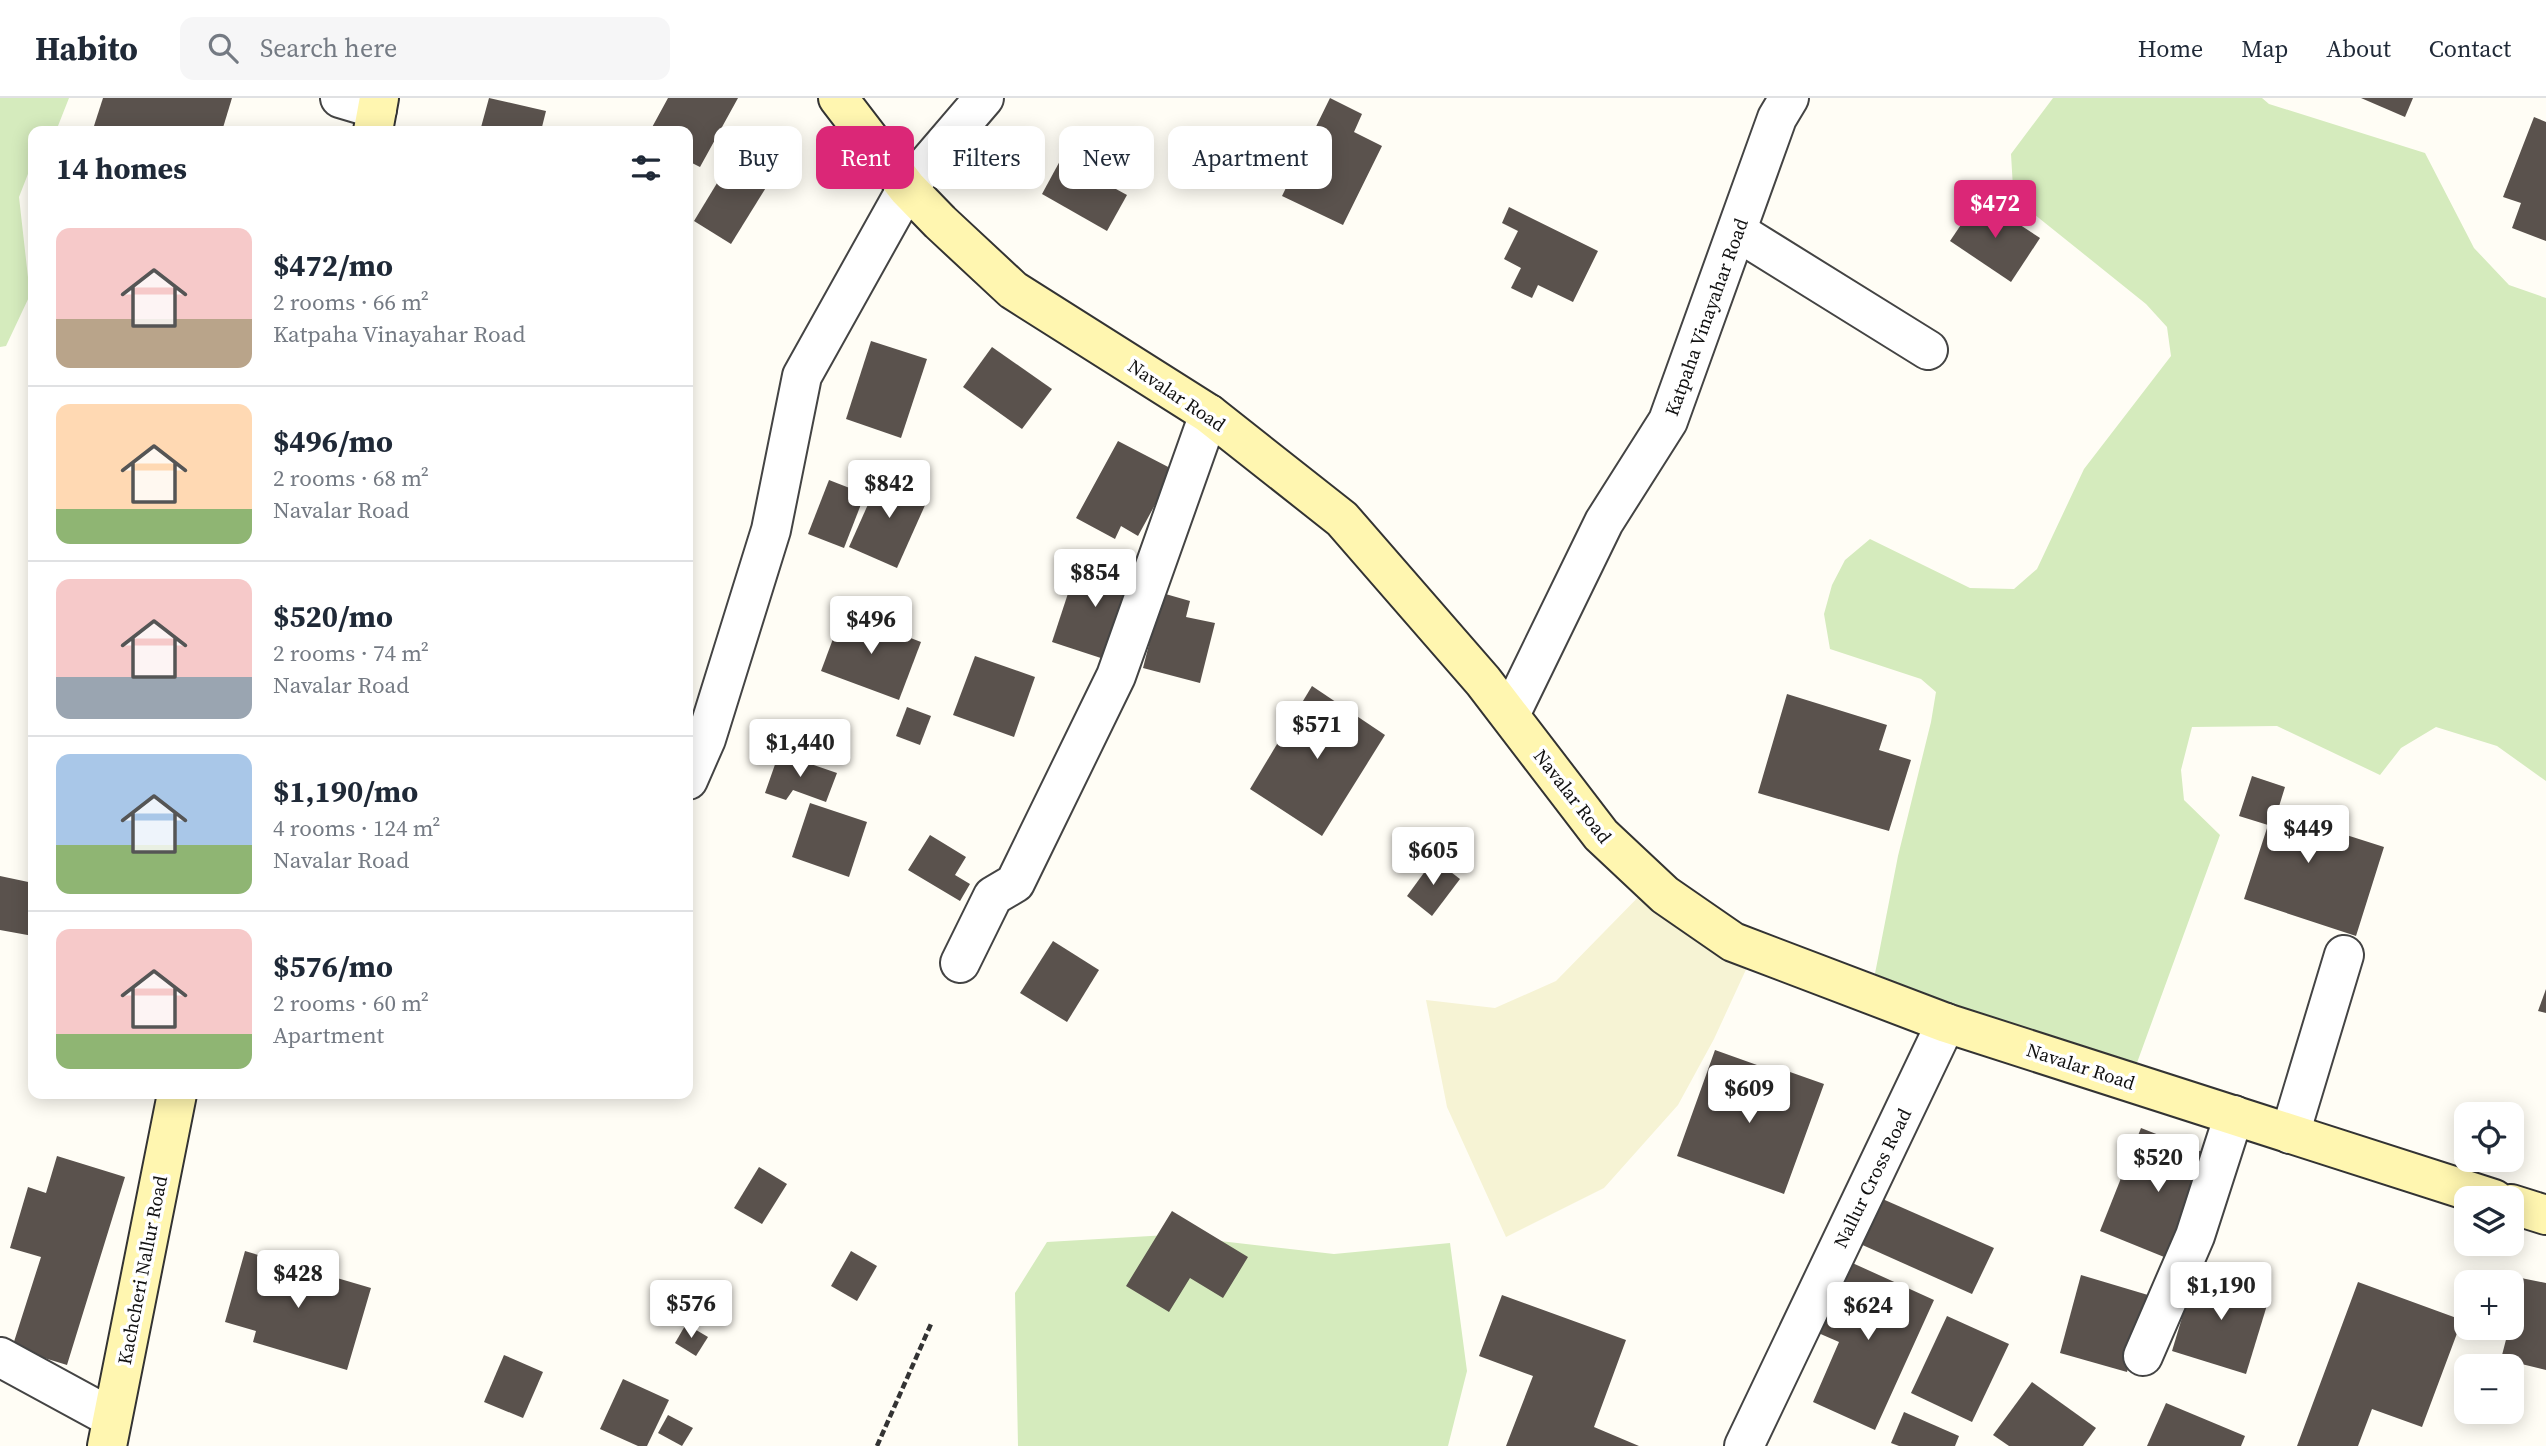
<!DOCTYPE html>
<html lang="en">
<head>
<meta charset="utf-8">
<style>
	body { margin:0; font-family:"Source Serif 4",serif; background:#f6f6f7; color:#1f2937; height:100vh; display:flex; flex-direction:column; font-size:26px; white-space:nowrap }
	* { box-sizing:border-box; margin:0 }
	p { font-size:23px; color:#747a83 }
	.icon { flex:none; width:38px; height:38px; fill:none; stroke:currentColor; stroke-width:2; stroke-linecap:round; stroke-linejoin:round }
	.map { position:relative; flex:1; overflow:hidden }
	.panel { position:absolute; left:28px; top:28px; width:665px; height:973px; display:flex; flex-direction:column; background:#fff; border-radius:14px; box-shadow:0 4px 18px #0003 }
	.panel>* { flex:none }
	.top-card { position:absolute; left:714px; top:28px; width:665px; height:63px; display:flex; gap:14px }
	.fabs { position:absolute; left:2454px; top:1004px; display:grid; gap:14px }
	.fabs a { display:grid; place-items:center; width:70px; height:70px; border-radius:14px; background:#fff; box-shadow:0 4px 18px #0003; font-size:35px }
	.price { position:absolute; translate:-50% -60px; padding:0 16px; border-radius:7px; background:#fff; color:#222; font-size:23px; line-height:46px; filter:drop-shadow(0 2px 4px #0008) }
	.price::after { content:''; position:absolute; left:50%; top:42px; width:21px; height:16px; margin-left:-10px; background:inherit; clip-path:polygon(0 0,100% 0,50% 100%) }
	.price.active { background:#db2777; color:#fff }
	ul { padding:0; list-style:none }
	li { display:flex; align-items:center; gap:21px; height:175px; padding:0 28px }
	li+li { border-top:2px solid #e0e1e3 }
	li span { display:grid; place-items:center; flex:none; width:196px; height:140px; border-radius:14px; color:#555 }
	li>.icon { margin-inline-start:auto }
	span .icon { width:84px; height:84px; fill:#fffc; stroke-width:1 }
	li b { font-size:30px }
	h2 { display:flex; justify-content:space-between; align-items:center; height:84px; padding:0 28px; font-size:30px }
	.tag { padding:0 24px; border-radius:14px; background:#fff; box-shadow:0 4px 18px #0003; font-size:24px; line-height:63px }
	.tag.active { background:#db2777; color:#fff }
	header { display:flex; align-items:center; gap:42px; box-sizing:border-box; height:98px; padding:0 35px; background:#fff; border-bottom:2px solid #e0e1e3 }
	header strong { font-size:33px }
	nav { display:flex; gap:38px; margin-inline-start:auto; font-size:24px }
	.search { width:490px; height:63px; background:#f6f6f7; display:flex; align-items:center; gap:18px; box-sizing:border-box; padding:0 24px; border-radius:14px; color:#747a83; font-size:26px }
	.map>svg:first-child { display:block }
	.farmland { fill:#f6f3d4 }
	.green { fill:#d5ebbd }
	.building { fill:#5a524d }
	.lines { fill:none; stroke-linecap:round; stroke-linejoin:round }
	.street-casing { stroke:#444; stroke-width:42 }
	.secondary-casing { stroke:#333; stroke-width:42 }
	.path { stroke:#333; stroke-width:4.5; stroke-dasharray:7 3.5; stroke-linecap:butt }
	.street { stroke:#fff; stroke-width:38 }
	.secondary { stroke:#fff6b0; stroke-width:38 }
	.labels { text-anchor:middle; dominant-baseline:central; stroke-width:7; stroke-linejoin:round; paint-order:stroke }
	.street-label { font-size:19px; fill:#111; stroke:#fff }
</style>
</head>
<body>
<header>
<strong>Habito</strong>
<div class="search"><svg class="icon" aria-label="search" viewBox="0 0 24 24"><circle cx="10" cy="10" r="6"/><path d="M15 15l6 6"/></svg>Search here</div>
<nav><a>Home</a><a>Map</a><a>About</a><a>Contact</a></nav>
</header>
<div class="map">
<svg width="2546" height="1348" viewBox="0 0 2546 1348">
	<rect width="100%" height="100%" fill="#fffdf5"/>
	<polygon class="farmland" points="1652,785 1755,852 1714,941 1678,1007 1604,1090 1506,1139 1447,1009 1426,902 1495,910 1556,883"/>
	<g class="green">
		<polygon points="0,0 69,0 56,33 33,33 33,63 19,99 30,197 6,248 0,249"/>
		<polygon points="2053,0 2262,0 2269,6 2425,55 2474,150 2509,187 2546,200 2546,683 2497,648 2436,629 2401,650 2380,677 2277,628 2192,629 2181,672 2184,702 2220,737 2130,984 1871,896 1898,758 1931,624 1936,594 1921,581 1830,551 1824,516 1832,487 1845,462 1870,441 1970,490 2014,491 2037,471 2084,371 2171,258 2167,229 2146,206 2024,108 2013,90 2011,56"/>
		<polygon points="1168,1137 1334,1156 1450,1145 1467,1273 1448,1348 1018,1348 1015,1195 1047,1144"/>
	</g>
	<g class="building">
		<polygon points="103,0 232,0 222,33 99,33 93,31"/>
		<polygon points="489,0 546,13 541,33 480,33"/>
		<polygon points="668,0 738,0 700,69 688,63 688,33 650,33"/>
		<polygon points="1330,0 1362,16 1354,34 1382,48 1343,127 1282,98"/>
		<polygon points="2361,0 2413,0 2405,19"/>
		<polygon points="2534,19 2546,24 2546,143 2512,130 2521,105 2503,99"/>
		<polygon points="1075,37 1114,61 1103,80 1063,57"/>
		<polygon points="745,39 783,62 731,146 694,123"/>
		<polygon points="1061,61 1127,97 1107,133 1042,96"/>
		<polygon points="1979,100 2040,140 2011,184 1950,143"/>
		<polygon points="1509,109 1598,153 1573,204 1538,187 1532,200 1511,190 1521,170 1504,161 1518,133 1502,125"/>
		<polygon points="871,243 927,261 901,340 846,321"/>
		<polygon points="992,249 1052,291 1022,331 963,289"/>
		<polygon points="1118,343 1174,372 1138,438 1121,428 1115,441 1076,420"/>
		<polygon points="882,375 930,396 897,470 849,449"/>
		<polygon points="829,382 865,396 844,450 808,436"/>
		<polygon points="1080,459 1138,477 1110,563 1052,544"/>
		<polygon points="1162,495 1190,503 1186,519 1215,525 1200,585 1143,570"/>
		<polygon points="843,514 921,544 899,602 821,573"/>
		<polygon points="975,558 1035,579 1014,639 953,617"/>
		<polygon points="1312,588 1385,637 1322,738 1250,691"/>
		<polygon points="1787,596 1887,627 1879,652 1911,662 1889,733 1758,695"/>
		<polygon points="907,609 931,618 920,647 896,638"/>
		<polygon points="779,655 837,675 826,704 793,692 786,702 765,695"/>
		<polygon points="2252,678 2285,689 2277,715 2384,749 2356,838 2244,801 2268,727 2239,718"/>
		<polygon points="810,705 867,724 849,779 792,759"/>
		<polygon points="930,737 966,759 955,777 970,786 960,803 908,772"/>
		<polygon points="1434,761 1460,781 1432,818 1407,798"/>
		<polygon points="0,778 33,785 33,838 0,832"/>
		<polygon points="1053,843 1099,872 1067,924 1020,895"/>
		<polygon points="2546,891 2546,915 2538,913"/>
		<polygon points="1715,952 1757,967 1747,995 1779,1006 1790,974 1824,986 1784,1096 1677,1058"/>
		<polygon points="2141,1030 2215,1059 2174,1163 2100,1133"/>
		<polygon points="57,1058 125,1079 67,1267 12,1250 41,1159 10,1150 28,1089 46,1095"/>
		<polygon points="759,1069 787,1086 762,1126 734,1110"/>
		<polygon points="1878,1099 1994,1150 1972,1196 1858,1145"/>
		<polygon points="1172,1113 1248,1159 1223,1200 1190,1180 1169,1214 1126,1188"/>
		<polygon points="245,1153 371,1190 347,1272 253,1244 256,1233 225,1224"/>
		<polygon points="851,1153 877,1168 857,1203 831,1188"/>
		<polygon points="1848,1163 1934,1202 1875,1332 1813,1304 1839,1244 1816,1234"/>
		<polygon points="2196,1173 2271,1194 2246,1276 2172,1253"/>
		<polygon points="2081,1177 2148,1197 2127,1274 2060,1255"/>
		<polygon points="2521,1180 2546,1185 2546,1272 2501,1261 2509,1230 2511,1230"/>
		<polygon points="2358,1184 2462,1222 2422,1329 2372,1311 2358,1348 2297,1348"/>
		<polygon points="1502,1197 1626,1242 1594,1329 1639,1348 1506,1348 1533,1278 1479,1258"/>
		<polygon points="1947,1218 2009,1246 1972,1324 1911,1295"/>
		<polygon points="686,1226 708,1239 696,1258 675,1245"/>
		<polygon points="504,1257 543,1274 523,1320 484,1304"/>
		<polygon points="623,1281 669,1302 647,1348 638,1348 600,1331"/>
		<polygon points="2032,1284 2096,1330 2083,1348 2009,1348 1993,1337"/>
		<polygon points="2166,1305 2245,1338 2241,1348 2147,1348"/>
		<polygon points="1904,1314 1959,1338 1955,1348 1899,1348 1891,1345"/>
		<polygon points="668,1317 693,1330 682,1348 658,1335"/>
	</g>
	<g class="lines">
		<g class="street-casing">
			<g id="street">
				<polyline points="340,0 377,11"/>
				<polyline points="1738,134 1928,252"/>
				<polyline points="1510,617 1604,424 1668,323 1777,20 1789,0"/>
				<polyline points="688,682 706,641 771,432 802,278 907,90 984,0"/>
				<polyline points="960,865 993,798 1015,785 1116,578 1209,316"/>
				<polyline points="2290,1036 2344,857"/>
				<polyline points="2143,1258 2195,1138 2234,1017"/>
				<polyline points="0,1259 112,1320"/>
				<polyline points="1744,1348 1946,925"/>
			</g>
		</g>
		<g class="secondary-casing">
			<g id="secondary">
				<polyline points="838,0 907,90 940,124 1013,192 1209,316 1342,421 1483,583 1601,737 1665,797 1733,844 1946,925 2494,1101"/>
				<polyline points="373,33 379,0"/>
				<polyline points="2511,1106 2546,1117"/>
				<polyline points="107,1348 177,996"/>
			</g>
		</g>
		<polyline class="path" points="877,1348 931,1226"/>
		<use href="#street" class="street"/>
		<use href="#secondary" class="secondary"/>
	</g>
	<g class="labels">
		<g class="street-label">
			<text transform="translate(1706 219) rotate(-70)">Katpaha Vinayahar Road</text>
			<text transform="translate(1177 297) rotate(34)">Navalar Road</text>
			<text transform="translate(1573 698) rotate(52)">Navalar Road</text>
			<text transform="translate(2081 968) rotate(18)">Navalar Road</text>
			<text transform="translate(1872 1080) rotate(-64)">Nallur Cross Road</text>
			<text transform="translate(142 1172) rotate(-79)">Kachcheri Nallur Road</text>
		</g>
	</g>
</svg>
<div class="fabs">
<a><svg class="icon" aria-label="locate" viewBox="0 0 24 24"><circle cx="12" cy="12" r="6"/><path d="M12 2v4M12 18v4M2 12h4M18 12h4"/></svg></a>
<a><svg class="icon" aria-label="layers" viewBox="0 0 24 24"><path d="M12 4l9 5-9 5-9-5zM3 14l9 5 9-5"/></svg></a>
<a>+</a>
<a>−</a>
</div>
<b class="price active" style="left:1995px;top:142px">$472</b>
<b class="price" style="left:889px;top:422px">$842</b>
<b class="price" style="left:1095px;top:511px">$854</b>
<b class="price" style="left:871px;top:558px">$496</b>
<b class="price" style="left:1317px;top:663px">$571</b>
<b class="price" style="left:800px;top:681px">$1,440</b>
<b class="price" style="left:2308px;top:767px">$449</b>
<b class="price" style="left:1433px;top:789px">$605</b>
<b class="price" style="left:1749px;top:1027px">$609</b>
<b class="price" style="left:2158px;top:1096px">$520</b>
<b class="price" style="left:298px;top:1212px">$428</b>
<b class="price" style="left:2221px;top:1224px">$1,190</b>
<b class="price" style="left:691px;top:1242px">$576</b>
<b class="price" style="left:1868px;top:1244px">$624</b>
<div class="top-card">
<a class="tag">Buy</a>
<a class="tag active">Rent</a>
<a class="tag">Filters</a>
<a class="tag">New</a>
<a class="tag">Apartment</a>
</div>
<section class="panel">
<h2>14 homes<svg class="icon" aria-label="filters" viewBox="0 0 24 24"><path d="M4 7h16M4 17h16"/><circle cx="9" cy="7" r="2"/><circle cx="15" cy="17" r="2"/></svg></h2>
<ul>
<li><span style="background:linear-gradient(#f6c9c9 65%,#b9a48a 0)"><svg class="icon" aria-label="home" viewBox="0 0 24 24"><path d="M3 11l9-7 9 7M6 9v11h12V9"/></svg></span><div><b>$472/mo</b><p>2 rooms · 66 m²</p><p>Katpaha Vinayahar Road</p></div></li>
<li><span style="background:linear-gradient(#ffd9b3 75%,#8fb573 0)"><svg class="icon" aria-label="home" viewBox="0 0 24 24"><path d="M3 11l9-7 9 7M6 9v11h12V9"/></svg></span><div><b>$496/mo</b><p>2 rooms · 68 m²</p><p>Navalar Road</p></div></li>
<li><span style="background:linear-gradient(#f6c9c9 70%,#9aa5b1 0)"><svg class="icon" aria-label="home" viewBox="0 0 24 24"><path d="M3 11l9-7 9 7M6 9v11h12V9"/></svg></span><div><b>$520/mo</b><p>2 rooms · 74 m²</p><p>Navalar Road</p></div></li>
<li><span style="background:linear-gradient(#a9c7e8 65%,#8fb573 0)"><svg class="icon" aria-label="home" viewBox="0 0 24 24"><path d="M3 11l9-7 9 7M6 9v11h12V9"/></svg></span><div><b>$1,190/mo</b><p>4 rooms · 124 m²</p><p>Navalar Road</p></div></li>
<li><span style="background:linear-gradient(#f6c9c9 75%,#8fb573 0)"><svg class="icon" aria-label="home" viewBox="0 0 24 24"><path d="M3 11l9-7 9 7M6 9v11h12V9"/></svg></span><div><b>$576/mo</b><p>2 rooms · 60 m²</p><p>Apartment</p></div></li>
</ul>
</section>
</div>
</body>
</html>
